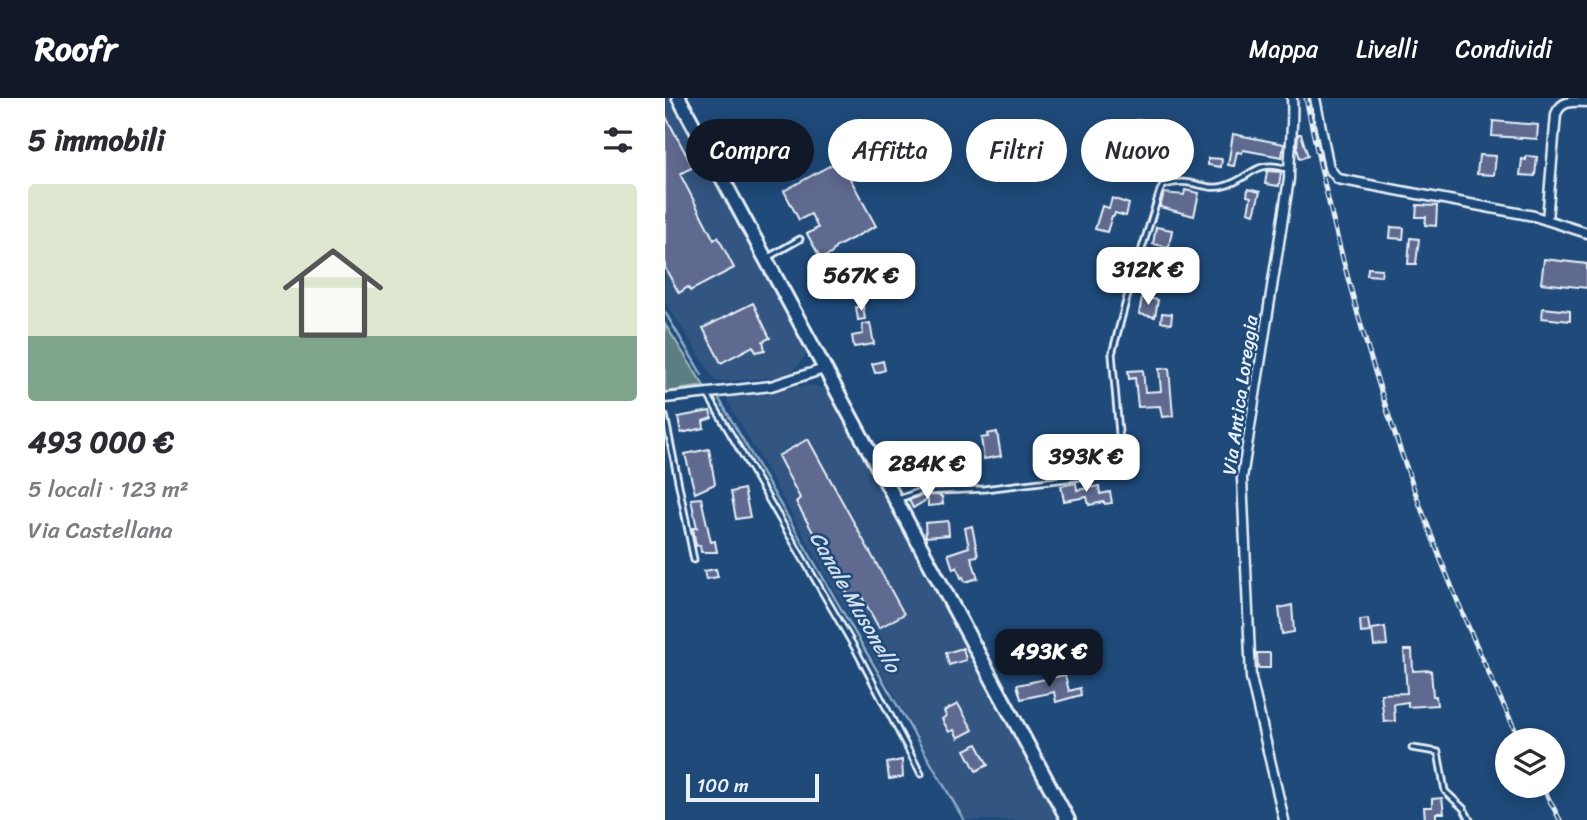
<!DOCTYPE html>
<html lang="it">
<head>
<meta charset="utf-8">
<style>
	body { margin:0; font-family:Sriracha,sans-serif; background:#f2f2f3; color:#2b2b33; height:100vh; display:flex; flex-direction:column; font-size:26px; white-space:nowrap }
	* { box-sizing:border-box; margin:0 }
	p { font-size:23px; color:#7c7c81 }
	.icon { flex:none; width:38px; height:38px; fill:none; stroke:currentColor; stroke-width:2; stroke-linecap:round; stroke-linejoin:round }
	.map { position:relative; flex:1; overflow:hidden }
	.side { display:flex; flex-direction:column; background:#fff; width:665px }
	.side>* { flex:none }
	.guide { position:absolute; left:21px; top:21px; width:665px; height:63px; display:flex; gap:14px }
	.fabs { position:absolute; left:830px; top:630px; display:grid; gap:14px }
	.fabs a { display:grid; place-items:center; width:70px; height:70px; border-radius:50%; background:#fff; box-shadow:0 4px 18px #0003; font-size:35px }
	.scale { position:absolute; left:21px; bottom:18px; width:133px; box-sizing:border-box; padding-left:7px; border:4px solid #e8f1f8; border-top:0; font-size:19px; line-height:24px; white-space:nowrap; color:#e8f1f8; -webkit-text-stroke:5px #1f4a7a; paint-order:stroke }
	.price { position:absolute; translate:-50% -60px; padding:0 16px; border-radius:14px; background:#fff; color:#222; font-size:23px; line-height:46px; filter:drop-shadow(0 2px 4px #0008) }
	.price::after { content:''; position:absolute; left:50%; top:42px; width:21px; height:16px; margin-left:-10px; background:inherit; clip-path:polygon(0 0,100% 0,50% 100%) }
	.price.selected { background:#111827; color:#fff }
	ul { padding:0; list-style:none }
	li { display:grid; align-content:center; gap:14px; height:371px; padding:0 28px }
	li span { display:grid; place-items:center; height:217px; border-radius:7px; color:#555 }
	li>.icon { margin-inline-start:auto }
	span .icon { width:126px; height:126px; fill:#fffc; stroke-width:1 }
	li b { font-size:30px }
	h2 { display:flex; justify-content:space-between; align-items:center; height:84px; padding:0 28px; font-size:30px }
	.tag { padding:0 24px; border-radius:32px; background:#fff; box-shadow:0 4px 18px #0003; font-size:24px; line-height:63px }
	.tag.selected { background:#111827; color:#fff }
	header { display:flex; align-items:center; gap:42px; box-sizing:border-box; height:98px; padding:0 35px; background:#111827; color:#fff }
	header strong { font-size:33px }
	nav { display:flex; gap:38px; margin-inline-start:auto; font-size:24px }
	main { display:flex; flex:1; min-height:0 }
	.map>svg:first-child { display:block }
	.built { fill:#335481 }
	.green { fill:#5c7e82; stroke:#a2b8bd; stroke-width:2 }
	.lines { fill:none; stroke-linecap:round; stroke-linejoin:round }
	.stream { stroke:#8daac7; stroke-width:2.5 }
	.building { fill:#616a90; stroke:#e8f1f8; stroke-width:2 }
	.service-casing { stroke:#e8f1f8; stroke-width:9 }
	.minor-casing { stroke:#e8f1f8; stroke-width:13 }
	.primary-casing { stroke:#e8f1f8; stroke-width:18 }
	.service { stroke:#1f4a7a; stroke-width:3.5 }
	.minor { stroke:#1f4a7a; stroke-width:8 }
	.primary { stroke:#1f4a7a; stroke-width:12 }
	.rail-casing { stroke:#e8f1f8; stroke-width:5 }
	.rail { stroke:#1f4a7a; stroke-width:2.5; stroke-dasharray:8; stroke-linecap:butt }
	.labels { text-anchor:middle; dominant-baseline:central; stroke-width:5; stroke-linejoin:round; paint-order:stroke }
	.street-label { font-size:19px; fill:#e8f1f8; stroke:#1f4a7a }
	.water-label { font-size:21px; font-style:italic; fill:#d1dfec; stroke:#1f4a7a }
</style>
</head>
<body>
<header>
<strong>Roofr</strong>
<nav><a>Mappa</a><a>Livelli</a><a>Condividi</a></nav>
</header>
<main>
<section class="side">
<h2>5 immobili<svg class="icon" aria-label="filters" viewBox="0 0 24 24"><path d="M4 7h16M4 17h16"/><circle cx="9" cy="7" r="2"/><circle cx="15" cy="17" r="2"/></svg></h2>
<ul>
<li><span style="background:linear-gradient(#dfe7d0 70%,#7fa58c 0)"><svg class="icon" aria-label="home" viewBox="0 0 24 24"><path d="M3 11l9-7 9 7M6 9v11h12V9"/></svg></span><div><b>493 000 €</b><p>5 locali · 123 m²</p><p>Via Castellana</p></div></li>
</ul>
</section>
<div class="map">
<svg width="922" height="722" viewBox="0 0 922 722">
	<rect width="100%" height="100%" fill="#1f4a7a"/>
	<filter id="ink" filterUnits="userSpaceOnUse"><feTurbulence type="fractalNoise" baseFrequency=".0143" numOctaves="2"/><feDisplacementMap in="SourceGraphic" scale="14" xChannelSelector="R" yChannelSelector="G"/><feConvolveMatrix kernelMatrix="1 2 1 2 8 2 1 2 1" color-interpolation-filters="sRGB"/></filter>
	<g filter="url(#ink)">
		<g class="built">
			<polygon points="0,0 6,0 143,255 124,278 51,284 0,203"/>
			<polygon points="147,287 162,291 397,722 300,722 59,297"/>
		</g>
		<polygon class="green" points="0,226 39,288 0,294"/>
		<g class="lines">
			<g class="stream">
				<polyline points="0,214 37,277"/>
				<polyline points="54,301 299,722"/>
			</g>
		</g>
		<g class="building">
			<polygon points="0,17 28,69 15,76 49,142 53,139 69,170 25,193 23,189 14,195 0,170"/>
			<polygon points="472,22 488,23 487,38 471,36"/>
			<polygon points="828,23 873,27 872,41 827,38"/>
			<polygon points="568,36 619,46 617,59 578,52 577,55 572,54 569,68 563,67"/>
			<polygon points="633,36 636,36 643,58 635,61 632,50"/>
			<polygon points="465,42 475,43 473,55 463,54"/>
			<polygon points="814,57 831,58 829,77 812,76"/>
			<polygon points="861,58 872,59 870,78 855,77 857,61 861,62"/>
			<polygon points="543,60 557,61 556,69 543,67"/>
			<polygon points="175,62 211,128 171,149 166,156 156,161 142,136 153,130 146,116 134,122 119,93"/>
			<polygon points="602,73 616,74 614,88 600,86"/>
			<polygon points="583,91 595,94 589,116 583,114 586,99 582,98"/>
			<polygon points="520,92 534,95 529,118 495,109 499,95 519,97"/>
			<polygon points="447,100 464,106 461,118 450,115 449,118 447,118 442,134 430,131 437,108 444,110"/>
			<polygon points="752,107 772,108 771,128 760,127 761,119 751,119"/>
			<polygon points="491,129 507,132 504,149 488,146"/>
			<polygon points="726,129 739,130 738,141 725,140"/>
			<polygon points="745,140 754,141 751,166 743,166"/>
			<polygon points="879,161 922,166 922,190 876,185"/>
			<polygon points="484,167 499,170 498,177 524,182 522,191 481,181"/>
			<polygon points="703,170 717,171 716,178 702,177"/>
			<polygon points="477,199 493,202 490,219 474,216"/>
			<polygon points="88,205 105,240 98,243 100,252 91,254 88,248 56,265 38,230"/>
			<polygon points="198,208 200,221 193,222 191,209"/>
			<polygon points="878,210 905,213 905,223 877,220"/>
			<polygon points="497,215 507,216 506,226 496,224"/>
			<polygon points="205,225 209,246 189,249 187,238 198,236 197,226"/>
			<polygon points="218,263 220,272 210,275 207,266"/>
			<polygon points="504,270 508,318 497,319 495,308 473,309 470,280 464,281 463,273 478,272 480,294 496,293 494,271"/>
			<polygon points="45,313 47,320 38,323 39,330 16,335 13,319"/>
			<polygon points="332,334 336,358 319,361 316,340 323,339 322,336"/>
			<polygon points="143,341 239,516 214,530 197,499 187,504 131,404 135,400 113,358"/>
			<polygon points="44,351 50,386 30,395 20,356"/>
			<polygon points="411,385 412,392 434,388 435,396 445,394 447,405 440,406 439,404 424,407 422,399 399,403 396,388"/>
			<polygon points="79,391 85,419 71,421 66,394"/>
			<polygon points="273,397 277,399 278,406 274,407 263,408 263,401 248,410 244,402 254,398"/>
			<polygon points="36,400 46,444 50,443 52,454 36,454 35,447 31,448 28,430 32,430 26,401"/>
			<polygon points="283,423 284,437 261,439 260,425"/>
			<polygon points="307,428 313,458 306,459 313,480 300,484 298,479 296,480 292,469 288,471 283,456 304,449 300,430"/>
			<polygon points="51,471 53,479 41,481 39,473"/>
			<polygon points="627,507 629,534 617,536 614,510"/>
			<polygon points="703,521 705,534 696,535 695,522"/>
			<polygon points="720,529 722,547 709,548 707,531"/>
			<polygon points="298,550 301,562 284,567 281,555"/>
			<polygon points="739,552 747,552 748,573 766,572 768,598 771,598 772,607 743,609 743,604 729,606 730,623 719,624 716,596 742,595"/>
			<polygon points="592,555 605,555 605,570 593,570"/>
			<polygon points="400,577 404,593 415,590 416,597 391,604 389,594 356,601 352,587"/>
			<polygon points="293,606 308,632 293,640 289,632 284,634 277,621 281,618 279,613"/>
			<polygon points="312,646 323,667 311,673 300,652"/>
			<polygon points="237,662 238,679 224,681 222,665"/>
			<polygon points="777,700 779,715 771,715 771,722 760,722 759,709 767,709 767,701"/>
		</g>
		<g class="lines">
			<g class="service-casing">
				<g id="service">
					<polyline points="102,160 135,141"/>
					<polyline points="43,297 191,552 256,676"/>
					<polyline points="0,318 29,462"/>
					<path d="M 234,401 L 253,394 L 319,391 L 450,375 L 456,365 L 456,357 L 447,256 L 464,192 L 495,93 L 498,88 C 524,77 540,94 559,88 C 586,81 590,60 622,71"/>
					<polyline points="747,650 773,654 780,693 799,711 805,722"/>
				</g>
			</g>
			<g class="minor-casing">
				<g id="minor">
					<polyline points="650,0 664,70 673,81 869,118 922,135"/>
					<path d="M 882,122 L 891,16 C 897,1 909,4 922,4"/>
					<polyline points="0,300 106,288 159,271"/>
					<path d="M 619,722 L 586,580 L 577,380 L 624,81 C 624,53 629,28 627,0"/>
				</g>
			</g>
			<g class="primary-casing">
				<polyline id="primary" points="14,0 403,722"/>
			</g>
			<use href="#service" class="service"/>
			<use href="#minor" class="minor"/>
			<use href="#primary" class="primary"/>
			<g class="rail-casing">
				<g id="rail">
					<path d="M 641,0 C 685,222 756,439 855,642"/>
					<polyline points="877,688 895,722"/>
				</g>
			</g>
			<use href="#rail" class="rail"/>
		</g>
	</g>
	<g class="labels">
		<g class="street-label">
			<text transform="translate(575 297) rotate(-82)">Via Antica Loreggia</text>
		</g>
		<g class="water-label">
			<text transform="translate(190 504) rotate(60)">Canale Musonello</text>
		</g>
	</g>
</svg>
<div class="fabs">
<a><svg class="icon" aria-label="layers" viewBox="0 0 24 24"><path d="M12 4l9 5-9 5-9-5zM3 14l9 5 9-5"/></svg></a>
</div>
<div class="scale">100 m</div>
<b class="price" style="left:483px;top:209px">312K €</b>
<b class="price" style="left:196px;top:215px">567K €</b>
<b class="price" style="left:421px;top:396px">393K €</b>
<b class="price" style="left:262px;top:403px">284K €</b>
<b class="price selected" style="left:384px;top:591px">493K €</b>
<div class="guide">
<a class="tag selected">Compra</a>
<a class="tag">Affitta</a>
<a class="tag">Filtri</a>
<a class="tag">Nuovo</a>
</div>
</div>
</main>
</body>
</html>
